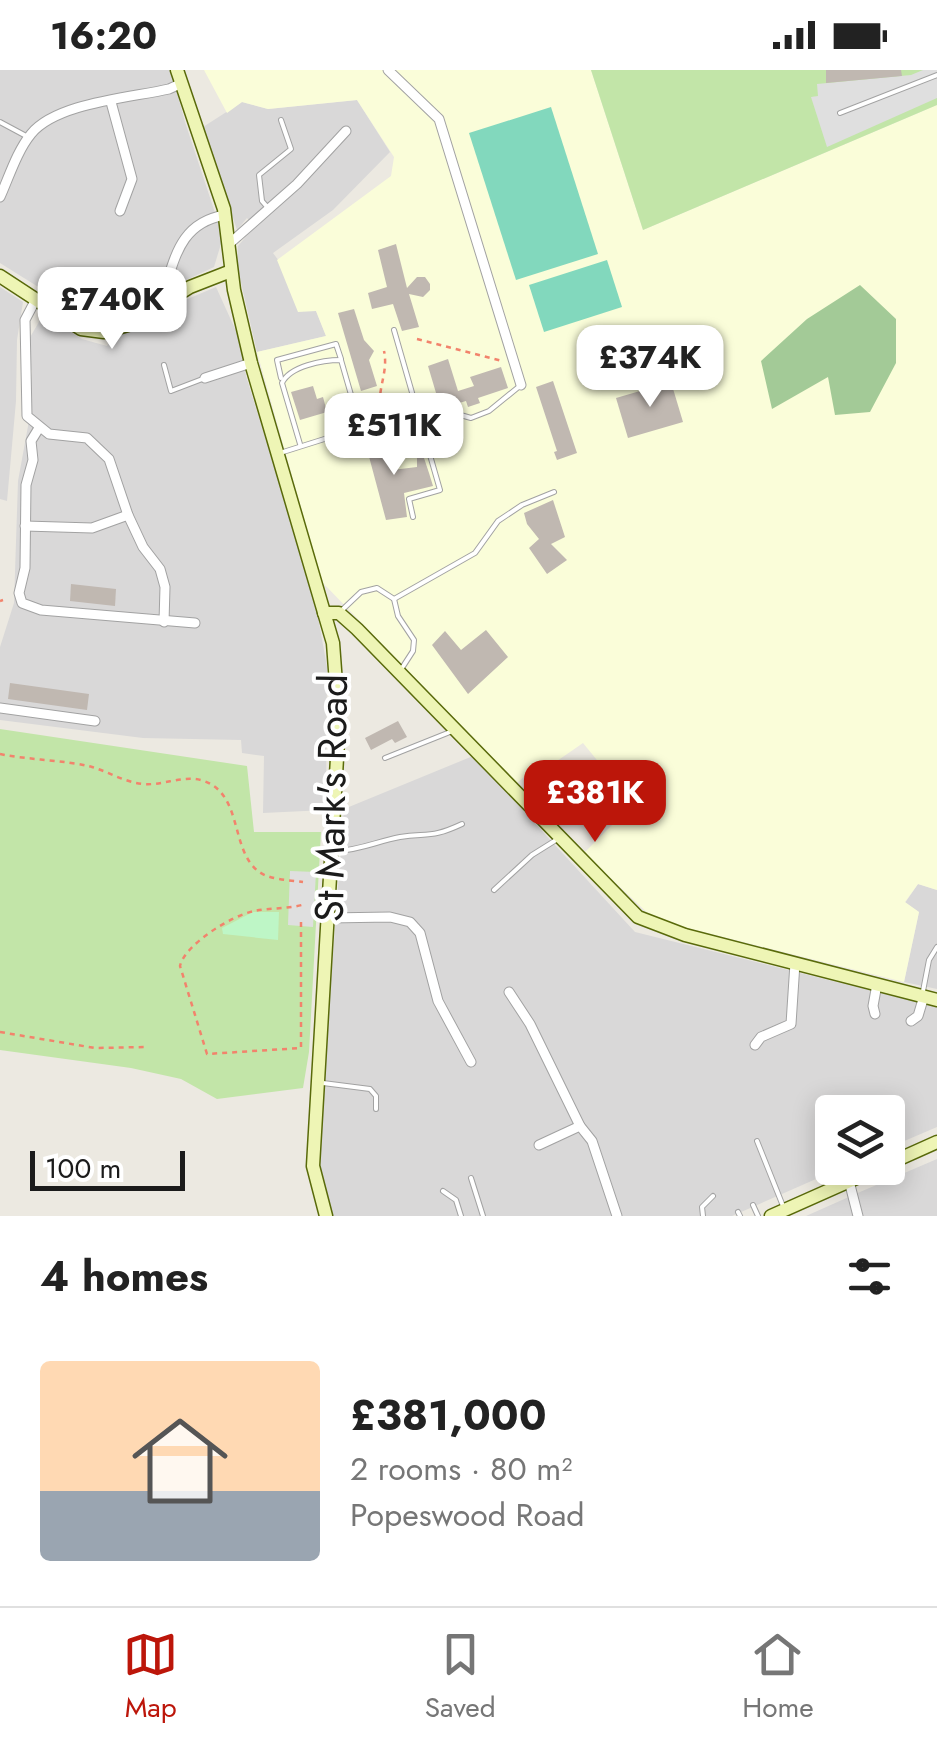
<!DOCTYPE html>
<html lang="en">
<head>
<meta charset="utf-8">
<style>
	body { margin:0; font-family:Jost,sans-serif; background:#f2f2f2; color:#222; height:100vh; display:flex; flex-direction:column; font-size:38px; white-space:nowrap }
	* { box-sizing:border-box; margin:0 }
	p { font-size:32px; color:#767676 }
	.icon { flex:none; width:55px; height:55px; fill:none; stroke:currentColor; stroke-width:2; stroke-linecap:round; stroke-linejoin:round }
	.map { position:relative; height:1146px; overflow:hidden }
	.side { display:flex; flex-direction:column; background:#fff; flex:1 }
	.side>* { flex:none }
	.buttons { position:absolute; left:815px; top:1025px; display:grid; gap:20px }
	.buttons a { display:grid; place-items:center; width:90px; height:90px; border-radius:10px; background:#fff; box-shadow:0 5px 25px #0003; font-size:50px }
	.scale { position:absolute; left:30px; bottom:25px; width:155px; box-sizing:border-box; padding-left:10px; border:5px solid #1b1b1b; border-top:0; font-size:28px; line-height:35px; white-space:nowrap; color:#1b1b1b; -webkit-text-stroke:8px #fff; paint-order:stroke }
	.price { position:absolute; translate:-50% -85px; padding:0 22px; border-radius:20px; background:#fff; color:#222; font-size:32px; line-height:65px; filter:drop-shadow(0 2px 5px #0008) }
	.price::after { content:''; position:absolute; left:50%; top:60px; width:30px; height:22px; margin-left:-15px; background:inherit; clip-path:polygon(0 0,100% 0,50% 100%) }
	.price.current { background:#bc160a; color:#fff }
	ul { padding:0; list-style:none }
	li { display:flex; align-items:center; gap:30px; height:250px; padding:0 40px }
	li+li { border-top:2px solid #e0e0e0 }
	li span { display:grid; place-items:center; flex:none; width:280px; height:200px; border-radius:10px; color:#555 }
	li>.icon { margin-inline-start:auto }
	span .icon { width:120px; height:120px; fill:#fffc; stroke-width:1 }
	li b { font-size:42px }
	h2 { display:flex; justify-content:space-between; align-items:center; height:120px; padding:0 40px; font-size:42px }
	.status { display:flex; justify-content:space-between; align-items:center; height:70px; padding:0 50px; background:#fff; direction:ltr }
	.status svg { height:28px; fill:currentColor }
	.menu { display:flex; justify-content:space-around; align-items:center; height:140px; border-top:2px solid #e0e0e0; background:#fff; font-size:28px; color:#767676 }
	.menu a { display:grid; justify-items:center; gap:5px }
	.menu .current { color:#bc160a }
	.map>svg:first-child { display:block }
	.residential { fill:#d9d8d8 }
	.education { fill:#fafdd9 }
	.grass { fill:#c2e5a8 }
	.forest { fill:#a3ca97 }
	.park { fill:#bef6c6 }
	.pitch { fill:#82d8bd }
	.parking { fill:#dfdfdf }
	.building { fill:#c0b8b1 }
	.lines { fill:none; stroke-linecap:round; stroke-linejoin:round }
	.lane-casing { stroke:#a2a2a2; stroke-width:6 }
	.street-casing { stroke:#a2a2a2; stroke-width:11 }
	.secondary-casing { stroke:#596a0a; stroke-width:15 }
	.path { stroke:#f2836c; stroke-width:2.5; stroke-dasharray:5 5; stroke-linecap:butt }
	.lane { stroke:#fff; stroke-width:4 }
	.street { stroke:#fff; stroke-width:9 }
	.secondary { stroke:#eef5b5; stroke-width:12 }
	.labels { text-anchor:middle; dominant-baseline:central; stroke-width:8; stroke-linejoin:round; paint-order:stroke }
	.street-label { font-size:40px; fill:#1b1b1b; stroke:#fff }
</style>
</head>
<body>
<div class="status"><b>16:20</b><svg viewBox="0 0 49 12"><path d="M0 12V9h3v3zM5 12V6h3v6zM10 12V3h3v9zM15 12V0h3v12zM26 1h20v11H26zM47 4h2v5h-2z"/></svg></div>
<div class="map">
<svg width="937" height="1146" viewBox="0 0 937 1146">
	<rect width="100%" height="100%" fill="#ece9e1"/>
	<g class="residential">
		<polygon points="0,0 171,0 185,52 223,167 214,197 101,250 80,243 0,193"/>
		<polygon points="357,30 390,82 333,140 273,183 316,241 326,266 257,282 237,195 238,176 254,157 247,148 237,160 203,57 242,32 268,39"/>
		<polygon points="0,217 23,232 17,270 16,331 7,431 0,429"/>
		<polygon points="216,217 241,272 246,306 314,525 327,597 326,740 263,743 264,686 242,683 241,670 143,668 0,650 0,577 14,533 18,411 28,356 32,301 28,294 29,269 43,245 82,269 107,276 112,268 152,251 178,233"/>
		<polygon points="473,686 635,862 937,937 937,1057 888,1078 888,1042 832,1042 832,1098 841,1098 732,1146 327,1146 317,1096 344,739"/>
		<polygon points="918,814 937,820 937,919 904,912 919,842 905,833"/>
		<polygon points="937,1089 937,1146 806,1146 860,1122"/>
	</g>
	<polygon class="education" points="204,0 591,0 643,160 937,35 937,820 918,814 905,832 919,842 904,912 655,850 584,783 633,734 583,673 531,709 526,705 517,713 322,512 257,282 326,266 316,241 298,242 277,190 391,106 394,87 357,30 268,39 242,32 227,43"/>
	<g class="grass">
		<polygon points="591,0 937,0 937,35 643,160"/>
		<polygon points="0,659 247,696 254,762 321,762 309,982 303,1018 217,1029 181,1009 131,998 0,980"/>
	</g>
	<polygon class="forest" points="860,215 896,249 896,293 870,342 835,345 828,307 772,339 761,291 807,249"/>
	<polygon class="park" points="253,842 279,842 278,870 223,864 222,858"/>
	<g class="pitch">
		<polygon points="551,37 598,184 516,210 469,63"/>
		<polygon points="607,190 622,237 544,262 529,215"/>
	</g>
	<g class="parking">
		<polygon points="923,0 937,0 937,28 827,77 811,27 818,26 817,14 911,5"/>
		<polygon points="290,801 316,802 313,857 288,855"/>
	</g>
	<g class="building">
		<polygon points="826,0 901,0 902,6 826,13"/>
		<polygon points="396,174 407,218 417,207 425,207 430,214 430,220 423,227 409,224 419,257 402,261 393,234 372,239 368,223 387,217 378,180"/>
		<polygon points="354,239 364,270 374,281 369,290 377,316 361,321 338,243"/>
		<polygon points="448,289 458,321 474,316 470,307 501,297 508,318 478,328 480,333 468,337 466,331 449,336 439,333 428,296"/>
		<polygon points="553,311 577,383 557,390 554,382 557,381 536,317"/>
		<polygon points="671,312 683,352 628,368 616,328"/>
		<polygon points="313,316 317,329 323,327 327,342 300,350 291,322"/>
		<polygon points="382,360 392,400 417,397 417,388 424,388 429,403 433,416 404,423 407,447 386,450 364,368"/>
		<polygon points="553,430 565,467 551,474 567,490 547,504 529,478 539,469 527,454 524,443"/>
		<polygon points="71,514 116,519 115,536 70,531"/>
		<polygon points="486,560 508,587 468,624 432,575 445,561 461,580"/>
		<polygon points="10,613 89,624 87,640 8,629"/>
		<polygon points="398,651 407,667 395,673 392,669 371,680 365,668"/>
	</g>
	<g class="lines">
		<g class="lane-casing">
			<g id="lane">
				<polyline points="840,43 937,5"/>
				<polyline points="0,52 28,67"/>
				<polyline points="269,139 262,131 259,105 291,79 281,50"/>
				<polyline points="394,260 440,420 409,429 413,447"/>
				<polyline points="164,295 171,321 205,308"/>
				<polyline points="281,308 277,290 336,274 341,289"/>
				<path d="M 300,374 L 282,313 C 290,296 323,290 341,290 L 360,356"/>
				<polyline points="280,383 429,336 471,348 489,341 521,315"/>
				<polyline points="394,529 398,546 414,570 413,581 402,598"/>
				<polyline points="341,541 361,522 377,518 394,529 475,483 498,451 522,435 554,422"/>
				<polyline points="385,688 450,662"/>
				<path d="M 337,781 C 360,780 378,771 400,767 C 429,763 432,768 462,754"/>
				<polyline points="494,820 532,785 556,770"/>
				<polyline points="923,921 929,890 937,877"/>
				<polyline points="323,1013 370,1019 376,1026 376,1039"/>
				<polyline points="757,1071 783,1136"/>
				<polyline points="833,1101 837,1111"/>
				<polyline points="828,1103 832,1113"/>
				<polyline points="471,1108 483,1146"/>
				<polyline points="443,1121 456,1130 461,1146"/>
				<polyline points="753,1135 758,1146"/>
				<polyline points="738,1142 740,1146"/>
				<polyline points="703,1146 702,1137 713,1126"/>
			</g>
		</g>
		<g class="street-casing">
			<g id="street">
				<polyline points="388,0 439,49 521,315"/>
				<polyline points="111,32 132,109 120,141"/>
				<path d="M 0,127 C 9,107 17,81 31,64 C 56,33 129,28 169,19 L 182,13"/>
				<polyline points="229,174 297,114 346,61"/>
				<polyline points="35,231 25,250 27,346 49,364 87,368 109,389 128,445 143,477 160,499 165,517 164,552"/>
				<path d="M 163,235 L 162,227 C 175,189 179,153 225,145"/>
				<polyline points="205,308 251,293"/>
				<polyline points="39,358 31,371 33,390 26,415 25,498 19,523 22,533 41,540 195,553"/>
				<polyline points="25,456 92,458 128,445"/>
				<polyline points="0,638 95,651"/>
				<polyline points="329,848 390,847 410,852 420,863 438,931 471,992"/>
				<polyline points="509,922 530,954 580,1056 592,1071 617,1146"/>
				<polyline points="875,944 873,936 877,914"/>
				<polyline points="911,951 918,946 924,926"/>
				<polyline points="755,975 761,967 791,954 795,893"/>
				<polyline points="539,1075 580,1056"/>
				<polyline points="849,1111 858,1146"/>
			</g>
		</g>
		<g class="secondary-casing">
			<g id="secondary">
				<polyline points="177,0 224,139 234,220 251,293 333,573 339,654 313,1096 326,1146"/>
				<polyline points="0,206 81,259 104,262 131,254 190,217 231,201"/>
				<polyline points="324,543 339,543 357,559 638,847 685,865 937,930"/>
				<polyline points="888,1094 937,1072"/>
				<polyline points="771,1146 879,1098"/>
			</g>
		</g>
		<g class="path">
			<polyline points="417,269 502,291"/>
			<path d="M 382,343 C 375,321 389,304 384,281"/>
			<polyline points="0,531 3,530"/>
			<path d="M 0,684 C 29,690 65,690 92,697 C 109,702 124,712 143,714 C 163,716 184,704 204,711 C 243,725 230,779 258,801 C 269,810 289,810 303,812"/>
			<path d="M 301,852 L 301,978 L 207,984 L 180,896 C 185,874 233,845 254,841 C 270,838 286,839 302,835"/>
			<polyline points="0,962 95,978 147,977"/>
		</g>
		<use href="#lane" class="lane"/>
		<use href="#street" class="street"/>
		<use href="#secondary" class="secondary"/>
	</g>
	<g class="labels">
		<g class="street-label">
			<text transform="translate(331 728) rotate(-89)">St Mark's Road</text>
		</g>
	</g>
</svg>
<div class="buttons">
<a><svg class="icon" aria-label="layers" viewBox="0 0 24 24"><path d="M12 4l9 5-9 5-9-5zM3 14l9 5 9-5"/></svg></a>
</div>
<div class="scale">100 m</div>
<b class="price" style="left:112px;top:282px">£740K</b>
<b class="price" style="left:650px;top:340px">£374K</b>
<b class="price" style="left:394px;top:408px">£511K</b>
<b class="price current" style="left:595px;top:775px">£381K</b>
</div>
<section class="side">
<h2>4 homes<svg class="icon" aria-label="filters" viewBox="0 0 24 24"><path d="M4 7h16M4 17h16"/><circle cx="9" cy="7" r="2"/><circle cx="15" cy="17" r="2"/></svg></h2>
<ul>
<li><span style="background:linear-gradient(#ffd9b3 65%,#9aa5b1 0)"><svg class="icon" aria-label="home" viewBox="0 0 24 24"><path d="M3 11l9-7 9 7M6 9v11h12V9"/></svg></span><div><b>£381,000</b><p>2 rooms · 80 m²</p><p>Popeswood Road</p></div></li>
</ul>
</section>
<nav class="menu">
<a class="current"><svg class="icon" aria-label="map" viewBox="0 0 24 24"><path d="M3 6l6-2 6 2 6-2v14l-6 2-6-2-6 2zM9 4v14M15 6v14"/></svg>Map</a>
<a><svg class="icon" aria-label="saved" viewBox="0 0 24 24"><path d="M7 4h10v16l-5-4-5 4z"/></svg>Saved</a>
<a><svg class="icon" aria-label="home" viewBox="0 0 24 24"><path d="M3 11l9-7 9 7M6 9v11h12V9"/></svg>Home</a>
</nav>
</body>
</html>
